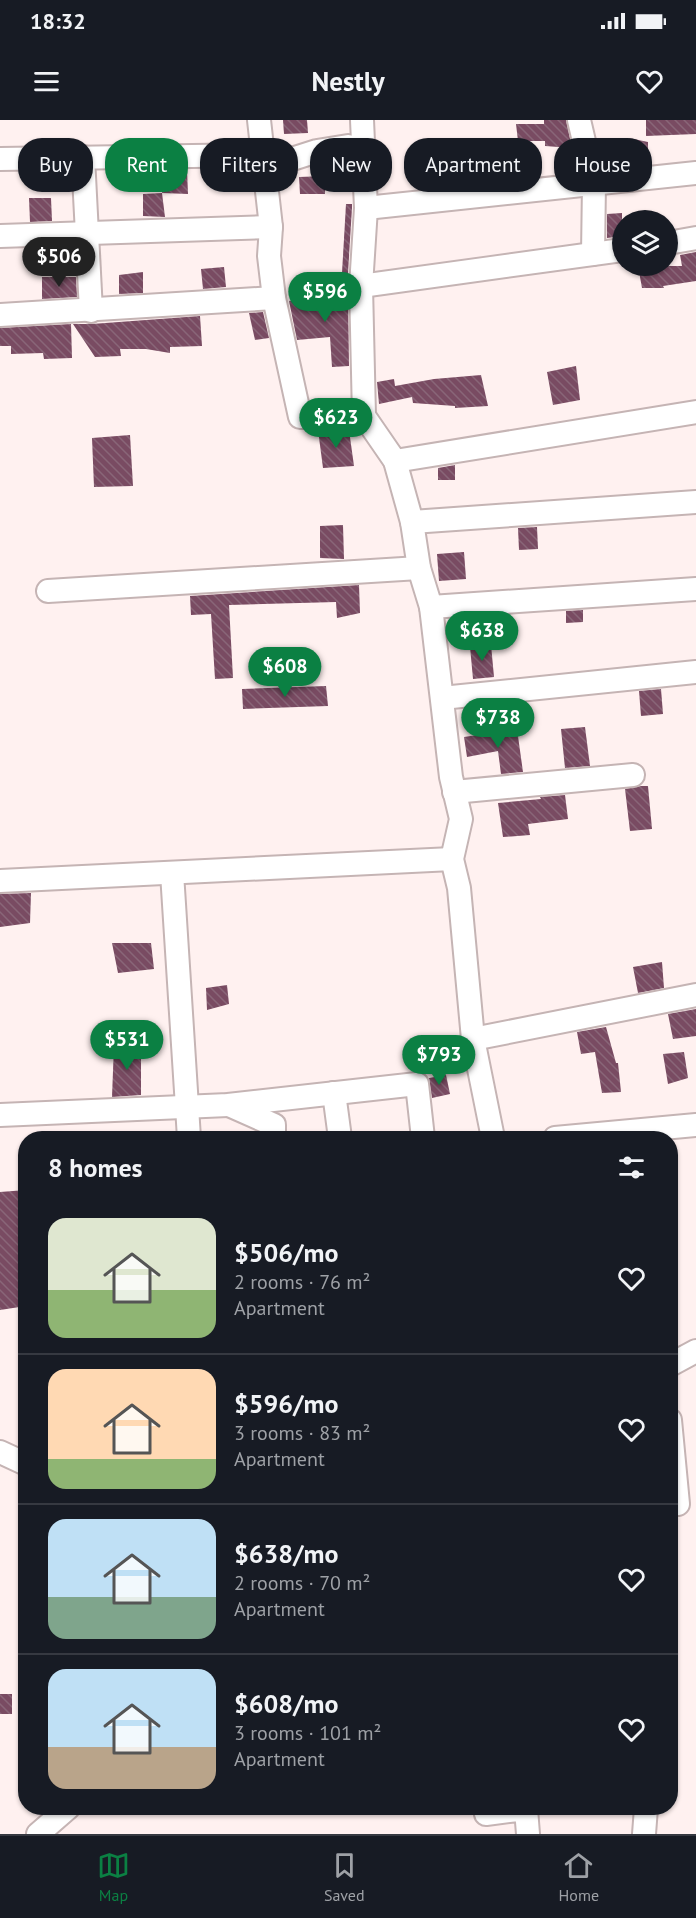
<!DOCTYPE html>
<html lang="en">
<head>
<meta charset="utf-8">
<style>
	body { margin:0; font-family:"PT Sans",sans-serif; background:#20242c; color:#f1f3f6; height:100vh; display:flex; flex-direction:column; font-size:22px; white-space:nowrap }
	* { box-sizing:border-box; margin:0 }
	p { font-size:20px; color:#9ea1a6 }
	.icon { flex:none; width:33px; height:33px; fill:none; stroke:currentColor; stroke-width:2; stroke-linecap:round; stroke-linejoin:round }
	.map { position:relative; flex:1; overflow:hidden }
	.details { position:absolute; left:18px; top:1011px; width:660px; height:684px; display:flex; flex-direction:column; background:#171b24; border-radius:24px; box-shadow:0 2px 4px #0004 }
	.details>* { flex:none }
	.banner { position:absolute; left:18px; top:18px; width:660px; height:54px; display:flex; gap:12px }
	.fabs { position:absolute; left:612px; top:90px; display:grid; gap:12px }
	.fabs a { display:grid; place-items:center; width:66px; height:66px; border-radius:50%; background:#171b24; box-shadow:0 2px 4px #0004; font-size:30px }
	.price { position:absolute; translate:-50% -51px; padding:0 14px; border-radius:21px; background:#0b8043; color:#fff; font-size:20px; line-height:39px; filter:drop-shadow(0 2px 3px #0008) }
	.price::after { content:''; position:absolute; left:50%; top:36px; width:18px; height:14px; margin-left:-9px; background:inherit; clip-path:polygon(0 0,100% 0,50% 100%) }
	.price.active { background:#222; color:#fff }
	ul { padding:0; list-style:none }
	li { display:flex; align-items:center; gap:18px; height:150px; padding:0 30px }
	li+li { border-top:2px solid #363941 }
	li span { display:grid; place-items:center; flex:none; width:168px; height:120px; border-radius:18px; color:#555 }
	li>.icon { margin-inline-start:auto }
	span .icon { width:72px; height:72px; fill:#fffc; stroke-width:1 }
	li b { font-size:26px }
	h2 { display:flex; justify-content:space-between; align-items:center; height:72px; padding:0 30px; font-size:26px }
	.tag { padding:0 21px; border-radius:24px; background:#171b24; box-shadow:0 2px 4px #0004; font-size:21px; line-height:54px }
	.tag.active { background:#0b8043; color:#fff }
	.status { display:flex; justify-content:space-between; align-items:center; height:42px; padding:0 30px; background:#171b24; direction:ltr }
	.status svg { height:16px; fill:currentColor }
	header { display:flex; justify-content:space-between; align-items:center; height:78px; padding:0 30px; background:#171b24; font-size:27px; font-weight:700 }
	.tabs { display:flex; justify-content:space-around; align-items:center; height:84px; border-top:2px solid #363941; background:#171b24; font-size:16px; color:#9ea1a6 }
	.tabs a { display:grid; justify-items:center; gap:3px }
	.tabs .active { color:#0b8043 }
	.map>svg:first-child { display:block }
	.building { fill:url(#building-back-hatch) }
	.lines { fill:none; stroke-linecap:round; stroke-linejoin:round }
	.minor-casing { stroke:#c5b4b4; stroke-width:26 }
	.minor { stroke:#fff; stroke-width:22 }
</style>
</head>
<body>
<div class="status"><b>18:32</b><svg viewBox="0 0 49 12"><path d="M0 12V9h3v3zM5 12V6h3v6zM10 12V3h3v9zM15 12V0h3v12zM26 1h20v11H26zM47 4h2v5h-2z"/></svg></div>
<header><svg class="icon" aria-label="menu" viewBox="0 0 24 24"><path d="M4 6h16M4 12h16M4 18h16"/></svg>Nestly<svg class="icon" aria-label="heart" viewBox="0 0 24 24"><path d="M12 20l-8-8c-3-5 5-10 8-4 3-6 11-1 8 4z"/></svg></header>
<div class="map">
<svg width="696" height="1714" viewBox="0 0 696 1714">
	<defs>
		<pattern id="building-back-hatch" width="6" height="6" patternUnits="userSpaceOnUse" patternTransform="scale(1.5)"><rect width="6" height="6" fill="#794b62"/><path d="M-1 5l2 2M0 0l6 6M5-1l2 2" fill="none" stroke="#896678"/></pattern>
	</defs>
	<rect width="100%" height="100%" fill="#fff1f0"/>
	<g class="building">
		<polygon points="283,0 307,0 308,13 284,14"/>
		<polygon points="544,0 566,0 572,28 545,26 545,21 518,21 516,4 544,4"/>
		<polygon points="646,0 696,0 696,14 646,16"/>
		<polygon points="629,18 648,22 648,44 632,45"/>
		<polygon points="350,39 352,70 347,70"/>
		<polygon points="162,50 187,50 188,74 162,73"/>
		<polygon points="325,56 325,74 300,74 299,57"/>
		<polygon points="162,73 165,97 143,96 143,74"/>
		<polygon points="29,78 51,78 52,101 30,102"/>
		<polygon points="346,84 352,84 352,88 348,153 342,153"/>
		<polygon points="622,93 622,116 607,118 607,94"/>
		<polygon points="696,132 696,161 663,166 664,168 642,168 638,146 682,146 680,135"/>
		<polygon points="224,147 226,167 203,169 201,149"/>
		<polygon points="143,152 143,173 119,174 119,155"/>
		<polygon points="42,157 76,157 77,177 42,179"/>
		<polygon points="348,172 349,246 332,247 330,217 297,220 289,181"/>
		<polygon points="263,192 269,218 255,220 249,193"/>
		<polygon points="200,196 202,226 170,227 170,233 146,229 120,229 121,236 95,237 73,204 92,204"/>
		<polygon points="71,204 72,238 44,239 43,233 11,234 11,226 0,226 0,208"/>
		<polygon points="576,246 580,280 553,285 547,252"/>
		<polygon points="481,255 488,286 455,288 455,286 413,283 412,277 379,284 377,262 394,259 395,266 434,259"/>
		<polygon points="318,310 349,310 354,346 323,348"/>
		<polygon points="130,315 133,366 94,367 92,318"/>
		<polygon points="455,345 455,360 438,360 438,348"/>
		<polygon points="343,405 344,439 320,438 320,406"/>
		<polygon points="537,407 538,429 519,430 518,408"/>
		<polygon points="464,432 466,459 439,461 437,434"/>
		<polygon points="359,465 360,493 337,498 336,482 229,485 233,558 215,559 211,494 191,495 190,476"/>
		<polygon points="583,490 583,502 566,503 566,491"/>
		<polygon points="491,525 494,557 473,559 470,527"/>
		<polygon points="326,566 328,586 243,589 242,569"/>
		<polygon points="661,569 663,594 641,596 639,571"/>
		<polygon points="585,607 590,646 565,648 561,609"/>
		<polygon points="517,609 523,652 501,654 498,631 467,637 464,617"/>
		<polygon points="641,666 648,666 652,709 630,711 625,669"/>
		<polygon points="565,675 568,699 528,704 530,715 503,717 498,683 541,679 540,677"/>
		<polygon points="31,773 30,803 0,807 0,774"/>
		<polygon points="112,823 151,823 154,849 118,853"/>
		<polygon points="662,842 664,868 638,873 633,847"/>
		<polygon points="227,865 229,884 207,890 206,868"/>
		<polygon points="696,889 696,916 673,919 668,894"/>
		<polygon points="606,907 616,943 618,943 621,972 602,973 595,932 581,934 577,912"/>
		<polygon points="114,925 141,925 141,975 112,977"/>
		<polygon points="684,932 688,958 668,964 663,934"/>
		<polygon points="446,955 450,974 432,978 429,958"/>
		<polygon points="26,1070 26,1186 0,1190 0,1072"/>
		<rect x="0" y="1574" width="12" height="20"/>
	</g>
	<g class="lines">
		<g class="minor-casing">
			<g id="minor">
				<polyline points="259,0 271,107 269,136 274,178 300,297 364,296"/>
				<polyline points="362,0 366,88 361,166 364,296 395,341 412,402 419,448 431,487 451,657 461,699 452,739 459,768 473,919 493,1018"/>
				<polyline points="579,0 594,64 593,134"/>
				<polyline points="83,37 91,191"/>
				<polyline points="0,39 264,35"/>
				<polyline points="264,48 317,31 348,26"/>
				<polyline points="366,88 696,53"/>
				<polyline points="0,116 271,107"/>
				<polyline points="668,123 696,118"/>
				<polyline points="361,166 622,130"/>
				<polyline points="0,195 274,178"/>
				<polyline points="395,341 696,292"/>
				<polyline points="412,402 696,382"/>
				<polyline points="48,471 419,448"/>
				<polyline points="431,487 696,469"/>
				<polyline points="442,578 696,552"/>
				<polyline points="454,672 633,655"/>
				<polyline points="172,753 189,1018"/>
				<polyline points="0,761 452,739"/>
				<polyline points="473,919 696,875"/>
				<polyline points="334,973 340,1018"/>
				<polyline points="229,985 274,1005 274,1018"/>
				<polyline points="0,995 228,985 417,964 423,1018"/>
				<polyline points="555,1018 696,1005"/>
				<polyline points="670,1245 696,1231"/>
				<polyline points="670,1300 678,1384"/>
				<polyline points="0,1332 26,1344"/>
				<polyline points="485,1688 486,1694 526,1689 528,1714"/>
				<polyline points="38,1714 68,1688"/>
				<polyline points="644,1714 646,1688"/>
			</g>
		</g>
		<use href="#minor" class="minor"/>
	</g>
</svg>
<div class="fabs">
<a><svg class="icon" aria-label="layers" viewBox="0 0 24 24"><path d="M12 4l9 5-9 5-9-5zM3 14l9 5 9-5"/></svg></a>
</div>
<b class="price active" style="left:59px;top:168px">$506</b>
<b class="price" style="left:325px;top:203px">$596</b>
<b class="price" style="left:336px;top:329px">$623</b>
<b class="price" style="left:482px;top:542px">$638</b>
<b class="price" style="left:285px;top:578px">$608</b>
<b class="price" style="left:498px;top:629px">$738</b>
<b class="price" style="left:127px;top:951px">$531</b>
<b class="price" style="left:439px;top:966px">$793</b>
<div class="banner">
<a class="tag">Buy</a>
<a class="tag active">Rent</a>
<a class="tag">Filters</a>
<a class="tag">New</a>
<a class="tag">Apartment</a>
<a class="tag">House</a>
</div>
<section class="details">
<h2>8 homes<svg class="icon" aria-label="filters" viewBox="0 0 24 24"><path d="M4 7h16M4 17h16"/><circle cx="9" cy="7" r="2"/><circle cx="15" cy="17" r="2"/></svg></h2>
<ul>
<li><span style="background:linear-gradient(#dfe7d0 60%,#8fb573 0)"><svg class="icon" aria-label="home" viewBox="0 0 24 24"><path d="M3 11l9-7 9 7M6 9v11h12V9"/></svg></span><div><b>$506/mo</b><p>2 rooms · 76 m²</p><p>Apartment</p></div><svg class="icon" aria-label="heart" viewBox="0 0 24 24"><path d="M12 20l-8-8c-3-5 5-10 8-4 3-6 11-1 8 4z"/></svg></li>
<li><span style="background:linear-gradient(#ffd9b3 75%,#8fb573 0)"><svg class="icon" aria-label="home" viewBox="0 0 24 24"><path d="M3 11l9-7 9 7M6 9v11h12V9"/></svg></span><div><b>$596/mo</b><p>3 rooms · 83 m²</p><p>Apartment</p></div><svg class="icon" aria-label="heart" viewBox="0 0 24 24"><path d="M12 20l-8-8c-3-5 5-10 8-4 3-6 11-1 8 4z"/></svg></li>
<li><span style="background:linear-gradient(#bfe0f5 65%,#7fa58c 0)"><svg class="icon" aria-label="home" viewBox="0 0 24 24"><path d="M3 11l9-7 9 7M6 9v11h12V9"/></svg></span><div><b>$638/mo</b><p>2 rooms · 70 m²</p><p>Apartment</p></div><svg class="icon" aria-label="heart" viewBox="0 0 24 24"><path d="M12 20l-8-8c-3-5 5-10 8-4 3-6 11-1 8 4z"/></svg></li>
<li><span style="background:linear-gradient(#bfe0f5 65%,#b9a48a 0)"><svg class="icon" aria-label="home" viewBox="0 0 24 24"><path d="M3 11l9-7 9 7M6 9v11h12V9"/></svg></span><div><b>$608/mo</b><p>3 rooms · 101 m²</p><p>Apartment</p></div><svg class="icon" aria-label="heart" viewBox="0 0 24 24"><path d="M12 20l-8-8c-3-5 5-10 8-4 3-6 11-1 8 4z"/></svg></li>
</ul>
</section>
</div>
<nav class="tabs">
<a class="active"><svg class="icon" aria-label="map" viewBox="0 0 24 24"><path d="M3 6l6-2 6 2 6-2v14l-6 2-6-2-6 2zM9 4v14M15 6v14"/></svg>Map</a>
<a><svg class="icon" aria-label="saved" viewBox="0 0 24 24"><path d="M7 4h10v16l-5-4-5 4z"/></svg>Saved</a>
<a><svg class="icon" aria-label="home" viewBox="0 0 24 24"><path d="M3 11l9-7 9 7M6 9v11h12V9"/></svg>Home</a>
</nav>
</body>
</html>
